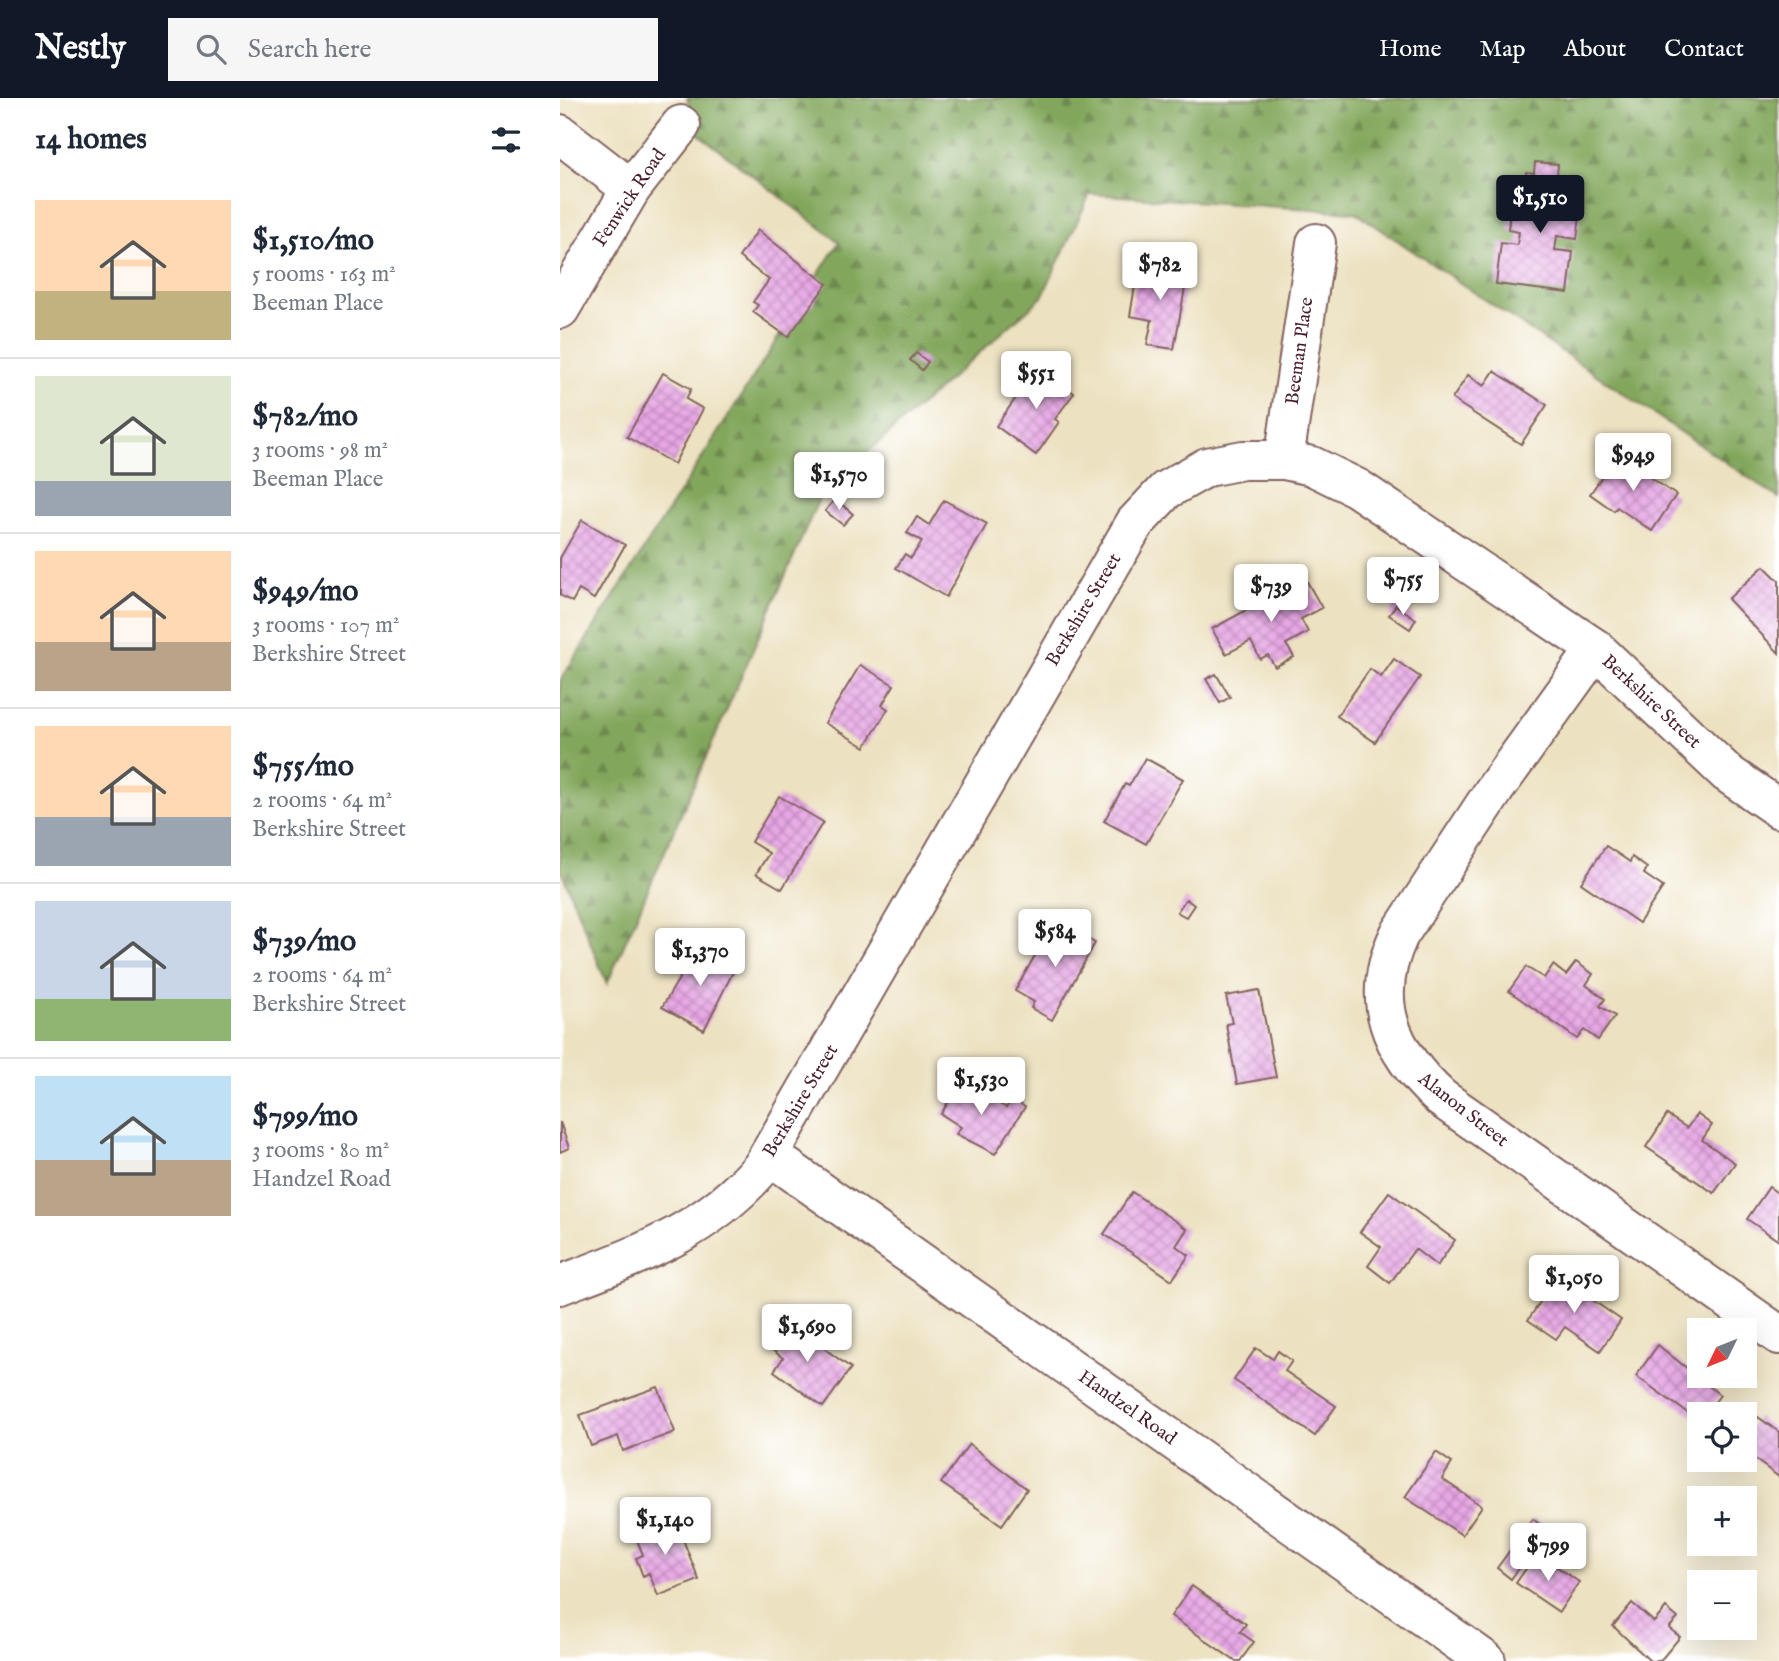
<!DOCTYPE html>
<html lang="en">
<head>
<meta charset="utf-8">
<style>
	body { margin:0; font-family:"IM FELL English",serif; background:#f6f6f7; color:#1f2937; height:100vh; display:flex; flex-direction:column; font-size:26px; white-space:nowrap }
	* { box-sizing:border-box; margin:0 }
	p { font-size:23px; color:#747a83 }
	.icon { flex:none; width:38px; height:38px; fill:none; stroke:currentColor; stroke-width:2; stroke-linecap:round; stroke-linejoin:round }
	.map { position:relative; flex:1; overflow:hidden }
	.drawer { display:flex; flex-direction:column; background:#fff; width:560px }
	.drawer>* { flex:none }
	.needle { width:46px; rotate:227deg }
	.fabs { position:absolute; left:1127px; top:1220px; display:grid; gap:14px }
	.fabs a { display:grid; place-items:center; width:70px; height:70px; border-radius:0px; background:#fff; box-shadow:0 7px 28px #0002; font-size:35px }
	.price { position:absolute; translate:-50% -60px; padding:0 16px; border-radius:7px; background:#fff; color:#222; font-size:23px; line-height:46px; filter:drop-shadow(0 2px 4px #0008) }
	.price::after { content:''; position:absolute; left:50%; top:42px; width:21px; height:16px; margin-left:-10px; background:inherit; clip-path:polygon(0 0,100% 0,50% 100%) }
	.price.selected { background:#111827; color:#fff }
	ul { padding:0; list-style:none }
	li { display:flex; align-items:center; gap:21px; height:175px; padding:0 35px }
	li+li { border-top:2px solid #e0e1e3 }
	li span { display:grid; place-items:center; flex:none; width:196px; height:140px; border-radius:0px; color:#555 }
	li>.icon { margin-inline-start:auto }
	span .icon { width:84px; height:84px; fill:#fffc; stroke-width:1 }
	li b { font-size:30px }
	h2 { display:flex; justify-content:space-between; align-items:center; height:84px; padding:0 35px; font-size:30px }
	header { display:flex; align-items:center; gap:42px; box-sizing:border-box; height:98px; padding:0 35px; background:#111827; color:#fff }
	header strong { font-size:33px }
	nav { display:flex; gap:38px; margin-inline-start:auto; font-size:24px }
	.search { width:490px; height:63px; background:#f6f6f7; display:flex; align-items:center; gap:18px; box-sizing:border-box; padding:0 24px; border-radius:0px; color:#747a83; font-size:26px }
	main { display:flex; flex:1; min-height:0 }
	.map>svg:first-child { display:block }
	.forest { fill:url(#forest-firs); stroke:#666344; stroke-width:2 }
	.building { fill:url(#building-cross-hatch) }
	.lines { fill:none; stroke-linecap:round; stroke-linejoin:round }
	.minor-casing { stroke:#83635f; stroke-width:42 }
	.minor { stroke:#fff; stroke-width:38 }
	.labels { text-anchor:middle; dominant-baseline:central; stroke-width:7; stroke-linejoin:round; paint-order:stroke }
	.street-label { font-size:19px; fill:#4a1f2b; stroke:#fff }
</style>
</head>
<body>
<header>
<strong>Nestly</strong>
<div class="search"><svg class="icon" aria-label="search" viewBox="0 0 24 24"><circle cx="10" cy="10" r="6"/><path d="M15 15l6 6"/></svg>Search here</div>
<nav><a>Home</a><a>Map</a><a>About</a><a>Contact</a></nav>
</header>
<main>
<section class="drawer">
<h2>14 homes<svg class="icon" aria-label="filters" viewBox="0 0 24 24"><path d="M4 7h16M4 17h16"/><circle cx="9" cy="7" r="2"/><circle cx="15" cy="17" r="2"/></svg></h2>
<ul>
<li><span style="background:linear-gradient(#ffd9b3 65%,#c2b280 0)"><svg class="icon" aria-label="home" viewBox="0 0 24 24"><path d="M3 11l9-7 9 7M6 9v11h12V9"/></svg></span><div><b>$1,510/mo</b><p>5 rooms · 163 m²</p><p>Beeman Place</p></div></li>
<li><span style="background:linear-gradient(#dfe7d0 75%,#9aa5b1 0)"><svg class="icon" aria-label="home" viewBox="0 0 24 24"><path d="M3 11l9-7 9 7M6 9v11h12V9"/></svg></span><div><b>$782/mo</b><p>3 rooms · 98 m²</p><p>Beeman Place</p></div></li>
<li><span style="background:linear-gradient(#ffd9b3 65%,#b9a48a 0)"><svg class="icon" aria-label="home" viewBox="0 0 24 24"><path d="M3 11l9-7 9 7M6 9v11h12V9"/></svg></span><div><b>$949/mo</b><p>3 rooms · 107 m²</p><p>Berkshire Street</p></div></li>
<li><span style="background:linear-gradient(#ffd9b3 65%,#9aa5b1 0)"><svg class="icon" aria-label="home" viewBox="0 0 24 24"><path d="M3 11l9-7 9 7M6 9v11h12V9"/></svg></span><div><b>$755/mo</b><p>2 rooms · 64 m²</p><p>Berkshire Street</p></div></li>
<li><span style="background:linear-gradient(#c9d6e8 70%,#8fb573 0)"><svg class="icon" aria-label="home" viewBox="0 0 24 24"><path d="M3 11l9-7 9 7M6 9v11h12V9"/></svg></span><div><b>$739/mo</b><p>2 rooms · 64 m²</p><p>Berkshire Street</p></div></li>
<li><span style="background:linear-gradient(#bfe0f5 60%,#b9a48a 0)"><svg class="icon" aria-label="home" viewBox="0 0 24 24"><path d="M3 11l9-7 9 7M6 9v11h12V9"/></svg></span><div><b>$799/mo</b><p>3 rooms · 80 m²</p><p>Handzel Road</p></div></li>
</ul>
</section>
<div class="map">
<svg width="1219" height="1563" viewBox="0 0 1219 1563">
	<defs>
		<pattern id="forest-firs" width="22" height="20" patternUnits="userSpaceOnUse" patternTransform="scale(1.75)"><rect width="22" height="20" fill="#82a75c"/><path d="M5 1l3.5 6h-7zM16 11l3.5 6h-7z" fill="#6c874c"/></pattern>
		<pattern id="building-cross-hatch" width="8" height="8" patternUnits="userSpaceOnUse" patternTransform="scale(1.75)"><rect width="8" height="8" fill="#e7a7e5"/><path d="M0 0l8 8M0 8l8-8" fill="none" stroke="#bd87ba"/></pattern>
	</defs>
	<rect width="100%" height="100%" fill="#fff"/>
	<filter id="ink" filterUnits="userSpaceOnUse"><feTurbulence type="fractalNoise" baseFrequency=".0143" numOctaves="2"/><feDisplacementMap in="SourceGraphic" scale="14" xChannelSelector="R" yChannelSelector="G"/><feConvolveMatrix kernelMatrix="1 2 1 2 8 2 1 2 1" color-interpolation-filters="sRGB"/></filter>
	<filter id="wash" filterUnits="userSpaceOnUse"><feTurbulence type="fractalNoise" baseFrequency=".00686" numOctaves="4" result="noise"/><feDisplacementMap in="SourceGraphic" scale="28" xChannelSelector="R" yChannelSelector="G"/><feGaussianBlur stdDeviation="1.57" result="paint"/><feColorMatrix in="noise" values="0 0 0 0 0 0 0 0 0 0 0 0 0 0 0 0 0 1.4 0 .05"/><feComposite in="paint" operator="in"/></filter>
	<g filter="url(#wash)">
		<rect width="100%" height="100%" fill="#ece1c0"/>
		<polygon class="forest" points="127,0 1219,0 1219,400 795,114 530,96 482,199 261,396 47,886 0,770 0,583 279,144 136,34"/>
		<g id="blocks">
			<g class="building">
				<polygon points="975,64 998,66 997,78 1005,79 1001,109 1021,111 1017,141 997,138 995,152 1013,154 1008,195 936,186 941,145 957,147 959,134 948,132 951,103 962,104 966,74 974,75"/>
				<polygon points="198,132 267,186 228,239 193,214 198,207 193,204 209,182 179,159"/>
				<polygon points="579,164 628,173 614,251 587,247 592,222 570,218"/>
				<polygon points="356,255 368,264 362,272 350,262"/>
				<polygon points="478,269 514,295 495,321 499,324 476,357 436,328"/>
				<polygon points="934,273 987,307 961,346 892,301 908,277 924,288"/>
				<polygon points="103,275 131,291 126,301 143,311 114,366 67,339"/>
				<polygon points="1057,357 1116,397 1092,433 1057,409 1054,413 1030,396"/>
				<polygon points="275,401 293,416 283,427 265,413"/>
				<polygon points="384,402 427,426 386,499 336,470 345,456 351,460 362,443 347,435 357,419 369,427"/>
				<polygon points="22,422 65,447 34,501 19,492 12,504 0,497 0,460"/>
				<polygon points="1204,468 1219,483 1219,555 1168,501"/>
				<polygon points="745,480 762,510 741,521 748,534 726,546 734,559 715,569 708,557 700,561 691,543 666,556 652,531"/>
				<polygon points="836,507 856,521 850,531 829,517"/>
				<polygon points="834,561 860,579 815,644 777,618 810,571 821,579"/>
				<polygon points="300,567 334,587 322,607 328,611 305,649 265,625"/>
				<polygon points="656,576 670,599 660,605 646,581"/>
				<polygon points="585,660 623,681 586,746 544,723 565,686 569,688"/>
				<polygon points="219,698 263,724 222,791 196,776 209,755 191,744"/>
				<polygon points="1046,748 1070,764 1072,759 1087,770 1084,776 1103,789 1079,825 1021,785"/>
				<polygon points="626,801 634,807 626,819 617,814"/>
				<polygon points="495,822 535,845 492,922 471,910 474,904 455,893"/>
				<polygon points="139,847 176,868 144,932 102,909"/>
				<polygon points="1016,864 1033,876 1026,887 1045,901 1040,908 1055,918 1038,942 1024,932 1017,941 949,893 966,869 984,880 993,867 1006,877"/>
				<polygon points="699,892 716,979 677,986 666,926 672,925 666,898"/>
				<polygon points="402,982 446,1010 452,1001 465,1009 435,1056 396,1036 401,1029 381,1016"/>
				<polygon points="1137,1016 1152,1027 1142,1042 1175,1065 1154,1095 1086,1049 1107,1017 1127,1030"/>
				<polygon points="0,1024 9,1050 0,1054"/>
				<polygon points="1209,1089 1219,1096 1219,1143 1187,1121"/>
				<polygon points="572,1094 627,1131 616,1148 629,1157 612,1182 544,1136"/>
				<polygon points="829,1094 895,1142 877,1168 855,1151 830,1185 808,1168 821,1149 800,1134"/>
				<polygon points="998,1178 1061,1222 1040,1253 1005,1229 996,1241 968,1222"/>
				<polygon points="225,1222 291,1270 263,1309 214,1273 223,1260 207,1248"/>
				<polygon points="1098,1247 1160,1297 1146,1316 1139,1316 1139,1323 1076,1278"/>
				<polygon points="696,1250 713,1261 718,1253 732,1263 725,1273 776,1308 755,1338 674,1282"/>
				<polygon points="98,1289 115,1334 63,1353 58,1338 31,1348 20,1317"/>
				<polygon points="1198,1319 1219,1334 1219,1379 1185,1354 1185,1338"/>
				<polygon points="409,1346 467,1391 442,1427 381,1385"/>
				<polygon points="876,1354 892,1365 882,1381 922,1408 902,1437 845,1399"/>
				<polygon points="114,1419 139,1482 98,1498 89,1475 83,1478 76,1460 83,1457 74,1434"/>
				<polygon points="973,1421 987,1432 951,1481 937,1470"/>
				<polygon points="977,1455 1019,1484 999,1514 956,1485"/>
				<polygon points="632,1488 686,1526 680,1534 694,1544 680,1563 675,1563 611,1518"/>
				<polygon points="1072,1505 1094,1524 1106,1510 1118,1520 1109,1530 1120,1539 1100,1563 1090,1563 1053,1528"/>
			</g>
		</g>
	</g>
	<g filter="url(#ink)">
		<use href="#blocks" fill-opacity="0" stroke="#83635f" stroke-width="2"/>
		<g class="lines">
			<g class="minor-casing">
				<g id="minor">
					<polyline points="0,36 71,91"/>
					<polyline points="0,211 71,91 121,27"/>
					<polyline points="724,362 756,145"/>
					<path d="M 1036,551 L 935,691 L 839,837 C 808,903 830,953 881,1000 L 1219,1237"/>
					<polyline points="209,1057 926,1563"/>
					<path d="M 0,1187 C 78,1157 145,1135 202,1069 L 575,425 L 606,392 L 647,369 L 683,362 L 724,362 L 752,368 L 797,390 L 1036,551 L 1167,675 L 1219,711"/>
				</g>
			</g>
			<use href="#minor" class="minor"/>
		</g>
	</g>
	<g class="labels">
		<g class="street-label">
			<text transform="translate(70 100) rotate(-56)">Fenwick Road</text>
			<text transform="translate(740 253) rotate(-82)">Beeman Place</text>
			<text transform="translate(524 512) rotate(-59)">Berkshire Street</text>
			<text transform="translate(1091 604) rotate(43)">Berkshire Street</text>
			<text transform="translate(241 1003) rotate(-59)">Berkshire Street</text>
			<text transform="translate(903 1012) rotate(38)">Alanon Street</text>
			<text transform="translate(567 1310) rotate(35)">Handzel Road</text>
		</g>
	</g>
</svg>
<div class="fabs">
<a><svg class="needle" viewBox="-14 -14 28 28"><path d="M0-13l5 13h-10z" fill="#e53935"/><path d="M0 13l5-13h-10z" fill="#747a83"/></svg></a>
<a><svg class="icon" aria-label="locate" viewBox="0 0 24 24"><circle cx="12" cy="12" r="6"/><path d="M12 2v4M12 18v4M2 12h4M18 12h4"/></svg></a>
<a>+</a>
<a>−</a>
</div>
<b class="price selected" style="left:980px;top:137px">$1,510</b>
<b class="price" style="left:600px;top:204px">$782</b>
<b class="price" style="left:476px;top:313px">$551</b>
<b class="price" style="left:1073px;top:395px">$949</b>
<b class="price" style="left:279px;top:414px">$1,570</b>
<b class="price" style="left:843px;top:519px">$755</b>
<b class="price" style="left:711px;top:526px">$739</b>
<b class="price" style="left:495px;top:871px">$584</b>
<b class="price" style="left:140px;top:890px">$1,370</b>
<b class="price" style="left:421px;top:1019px">$1,530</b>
<b class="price" style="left:1014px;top:1217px">$1,050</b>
<b class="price" style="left:247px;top:1266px">$1,690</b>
<b class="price" style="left:105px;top:1459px">$1,140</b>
<b class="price" style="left:988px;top:1485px">$799</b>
</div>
</main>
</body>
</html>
